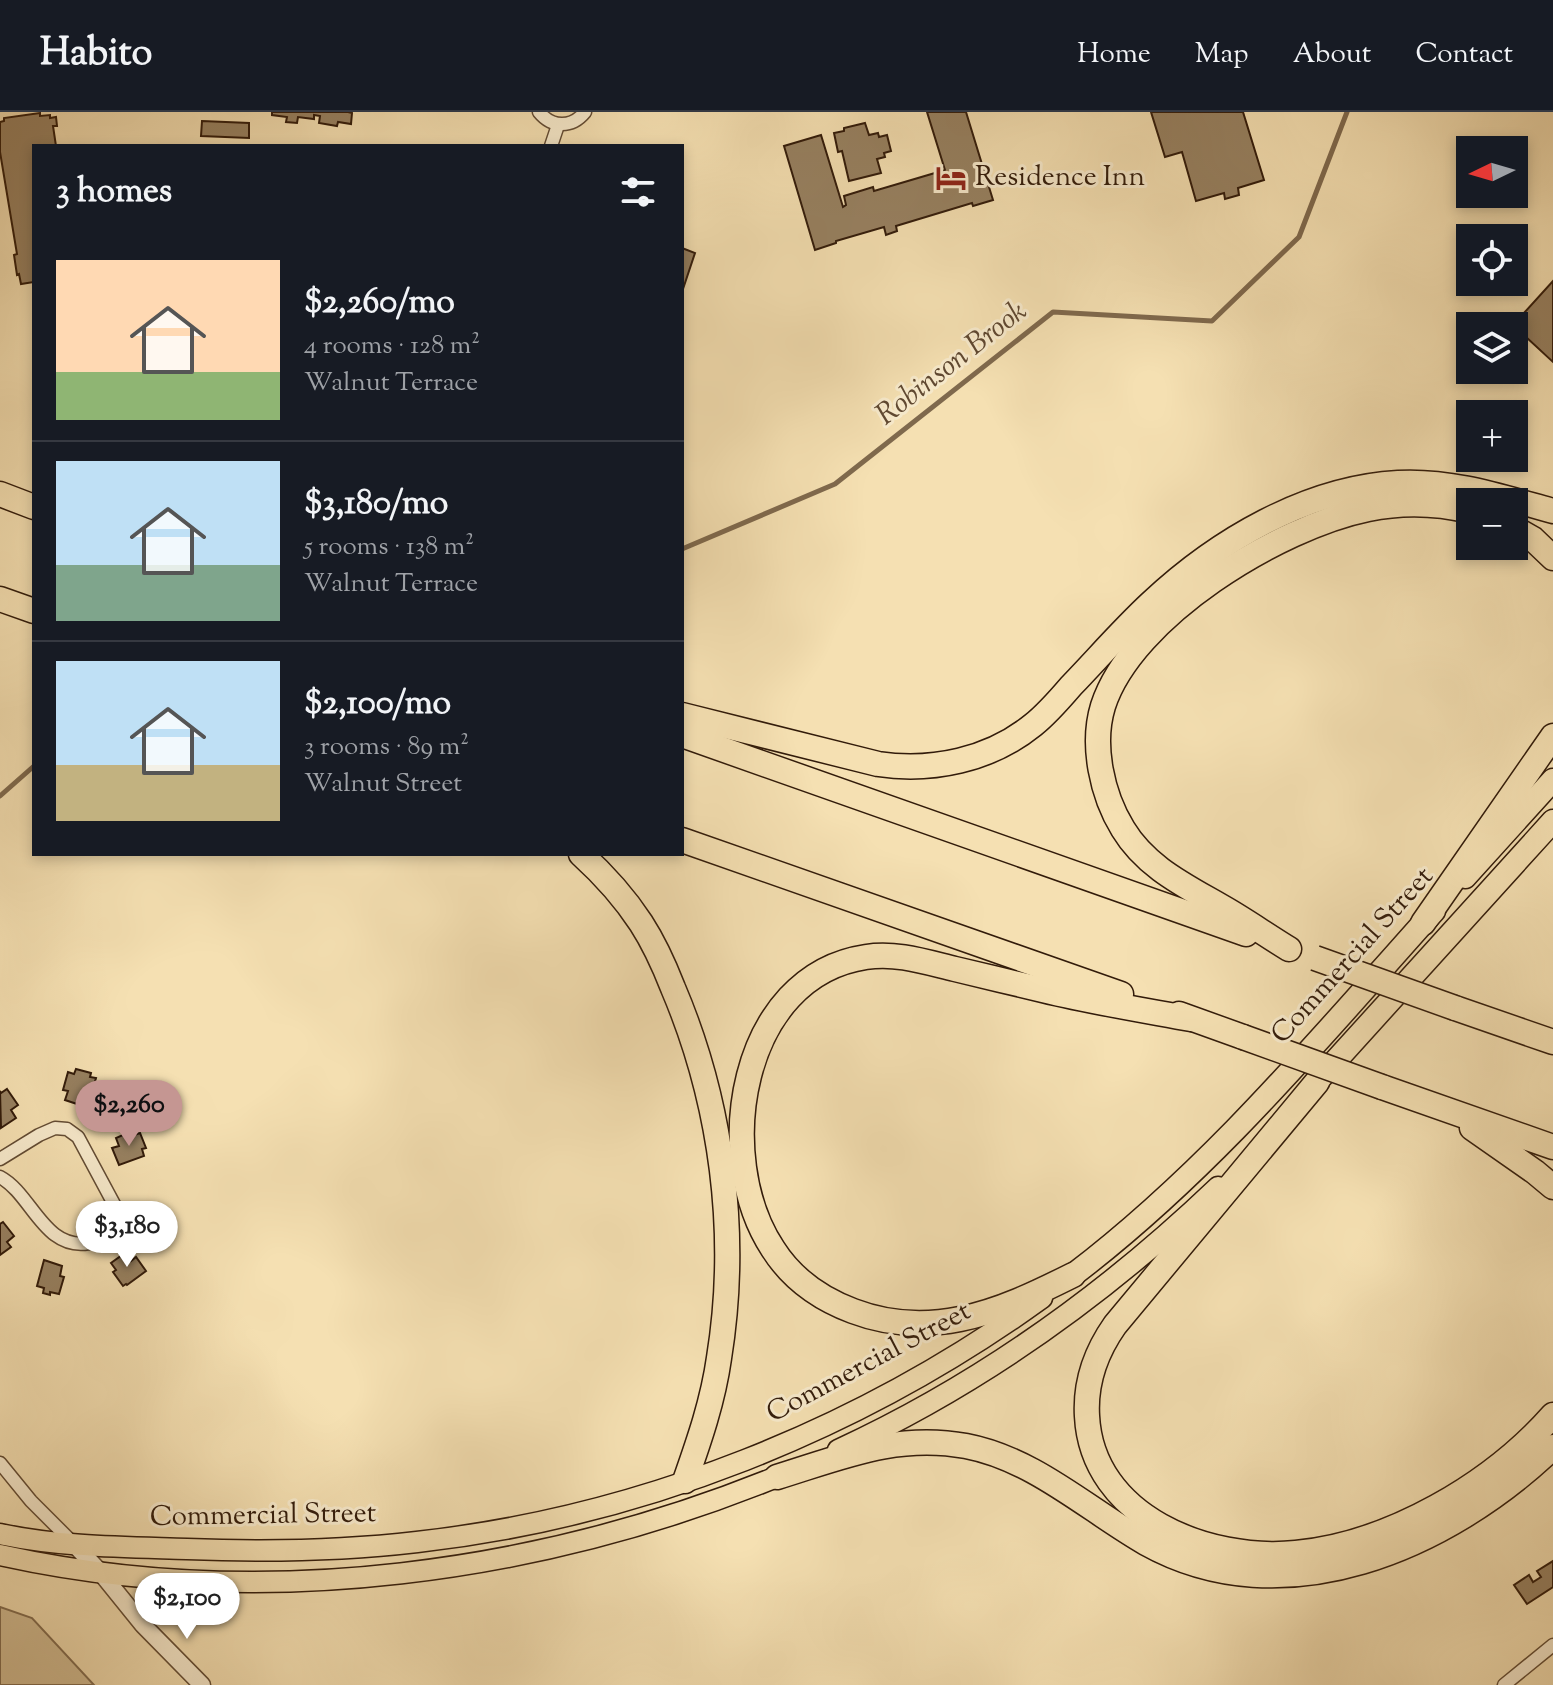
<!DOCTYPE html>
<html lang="en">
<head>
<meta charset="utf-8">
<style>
	body { margin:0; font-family:"Sorts Mill Goudy",serif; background:#20242c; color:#f1f3f6; height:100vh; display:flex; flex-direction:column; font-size:30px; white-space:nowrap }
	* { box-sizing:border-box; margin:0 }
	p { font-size:26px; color:#9ea1a6 }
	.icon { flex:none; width:44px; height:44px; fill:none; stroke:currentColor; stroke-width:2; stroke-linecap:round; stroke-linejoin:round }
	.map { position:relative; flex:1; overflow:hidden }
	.panel { position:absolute; left:32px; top:32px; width:652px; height:712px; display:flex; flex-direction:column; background:#171b24; border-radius:0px; box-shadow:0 4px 12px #0003 }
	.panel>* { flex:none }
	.needle { width:52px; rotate:265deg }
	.controls { position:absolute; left:1456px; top:24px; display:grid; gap:16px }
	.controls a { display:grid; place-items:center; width:72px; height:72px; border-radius:0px; background:#171b24; box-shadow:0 4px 12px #0003; font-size:40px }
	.price { position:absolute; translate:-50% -68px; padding:0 18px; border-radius:28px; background:#fff; color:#222; font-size:26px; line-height:52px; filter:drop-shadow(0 2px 4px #0008) }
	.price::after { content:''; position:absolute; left:50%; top:48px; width:24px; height:18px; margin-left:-12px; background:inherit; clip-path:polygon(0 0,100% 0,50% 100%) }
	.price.selected { background:#c59692; color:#111 }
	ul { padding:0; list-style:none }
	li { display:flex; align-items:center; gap:24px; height:200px; padding:0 24px }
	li+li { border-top:2px solid #363941 }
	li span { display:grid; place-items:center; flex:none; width:224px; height:160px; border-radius:0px; color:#555 }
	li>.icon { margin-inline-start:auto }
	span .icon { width:96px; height:96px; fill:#fffc; stroke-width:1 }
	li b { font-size:34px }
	h2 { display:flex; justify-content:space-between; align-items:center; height:96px; padding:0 24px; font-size:34px }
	header { display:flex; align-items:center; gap:48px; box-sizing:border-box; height:112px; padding:0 40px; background:#171b24; border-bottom:2px solid #363941 }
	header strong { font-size:38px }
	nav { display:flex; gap:44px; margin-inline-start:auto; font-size:28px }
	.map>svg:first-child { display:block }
	.green { fill:#d4bf95; stroke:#836d50; stroke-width:2 }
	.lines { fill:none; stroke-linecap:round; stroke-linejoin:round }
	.stream { stroke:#7f694d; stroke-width:5 }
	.building { fill:#978161; stroke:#321b0a; stroke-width:2 }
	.minor-casing { stroke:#634c34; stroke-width:15 }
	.tertiary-casing { stroke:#634c34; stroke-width:19 }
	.primary-casing { stroke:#321b0a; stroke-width:23 }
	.trunk-casing { stroke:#321b0a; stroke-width:25 }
	.motorway-casing { stroke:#321b0a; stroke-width:27 }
	.minor { stroke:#f8ebcd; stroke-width:12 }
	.tertiary { stroke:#f8ebcd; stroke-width:16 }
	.primary { stroke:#f5e0b2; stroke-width:20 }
	.trunk { stroke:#f5e0b2; stroke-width:22 }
	.motorway { stroke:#f5e0b2; stroke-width:24 }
	.motorway-bridge-casing { stroke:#321b0a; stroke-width:27; stroke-linecap:butt }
	.motorway-bridge { stroke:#f5e0b2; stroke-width:24 }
	.labels { text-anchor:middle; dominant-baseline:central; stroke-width:6; stroke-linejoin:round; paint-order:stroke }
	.poi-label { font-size:28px; fill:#321b0a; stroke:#f8ebcd; text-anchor:start }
	.street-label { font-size:28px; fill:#321b0a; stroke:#f8ebcd }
	.water-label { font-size:30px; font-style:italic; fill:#5f4831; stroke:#f8ebcd }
</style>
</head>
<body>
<header>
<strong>Habito</strong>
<nav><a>Home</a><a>Map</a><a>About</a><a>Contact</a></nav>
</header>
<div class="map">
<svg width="1553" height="1573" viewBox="0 0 1553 1573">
	<rect width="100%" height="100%" fill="#f5e0b2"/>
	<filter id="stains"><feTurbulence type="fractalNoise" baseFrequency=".0025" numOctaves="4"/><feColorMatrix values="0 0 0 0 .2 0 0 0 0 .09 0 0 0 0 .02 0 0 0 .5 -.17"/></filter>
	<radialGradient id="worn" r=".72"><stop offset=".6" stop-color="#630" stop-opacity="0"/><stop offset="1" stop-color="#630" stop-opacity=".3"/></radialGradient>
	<polygon class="green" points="0,1495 32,1506 94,1573 0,1573"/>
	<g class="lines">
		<g class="stream">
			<polyline points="682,437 835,372 1053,200 1212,209 1299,125 1347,0"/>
			<polyline points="0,684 34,654"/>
		</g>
	</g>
	<g class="building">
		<polygon points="272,0 348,0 352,1 351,12 338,10 337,14 319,11 320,4 314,3 314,7 298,5 297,11 286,10 287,5 272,3"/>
		<polygon points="927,0 966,0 993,88 973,94 972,91 896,114 897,119 886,123 884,115 836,129 836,131 815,138 784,34 821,23 843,95 846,93 844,84 873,75 874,79 945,58"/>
		<polygon points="1151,0 1243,0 1264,68 1238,76 1239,83 1225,87 1224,81 1196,89 1182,40 1165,45"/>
		<polygon points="40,1 40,4 50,3 50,6 56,5 57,14 53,14 56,34 34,34 34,170 21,172 19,162 17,163 14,143 17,142 0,40 0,10 4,9 4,6"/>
		<polygon points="202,9 249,11 249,26 201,24"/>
		<polygon points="865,11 869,23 878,21 879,25 887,23 891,39 884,41 885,45 877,47 881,61 849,69 842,39 838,40 834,21 844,19 844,16"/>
		<polygon points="682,136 695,141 682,180"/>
		<polygon points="1553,169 1553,250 1513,213"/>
		<polygon points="76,957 91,961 90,965 96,966 91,984 87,983 83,994 65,988 68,979 63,978 68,960 74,962"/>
		<polygon points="7,977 18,993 11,998 16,1006 1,1016 0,979 1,981"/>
		<polygon points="132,1019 134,1023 140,1021 146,1036 142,1037 144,1044 119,1053 112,1036 119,1034 116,1026"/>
		<polygon points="3,1110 14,1124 7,1130 11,1135 0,1143 0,1112"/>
		<polygon points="125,1141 131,1149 136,1145 146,1159 127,1173 126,1172 123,1174 113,1160 116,1158 111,1151"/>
		<polygon points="44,1148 62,1154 60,1164 64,1165 59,1182 50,1180 50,1183 43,1181 44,1176 37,1174"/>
		<polygon points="1553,1449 1553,1475 1527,1492 1514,1473 1529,1463 1533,1470 1541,1465 1537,1459"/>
	</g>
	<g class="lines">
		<g class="minor-casing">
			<g id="minor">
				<path d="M 539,0 C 552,16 572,16 585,0"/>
				<polyline points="551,34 558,13"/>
				<path d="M 0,1047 L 39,1023 L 55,1016 L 67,1017 L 78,1025 L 115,1094 L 118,1108 C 111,1120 103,1128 89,1131 C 44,1139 32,1082 0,1065"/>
				<polyline points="0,1351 31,1389 74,1432"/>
				<polyline points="1504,1573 1553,1533"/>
			</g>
		</g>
		<g class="tertiary-casing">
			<polyline id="tertiary" points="74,1432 101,1461 143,1513 202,1573"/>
		</g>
		<g class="primary-casing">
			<g id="primary">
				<path d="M 838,1338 C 979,1273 1106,1182 1218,1075"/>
				<path d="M 0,1422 C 61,1435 125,1435 187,1437 C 263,1440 340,1439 417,1430 C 641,1405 859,1318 1042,1186"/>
				<path d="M 0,1443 C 261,1501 545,1462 791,1359"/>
			</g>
		</g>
		<g class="trunk-casing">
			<g id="trunk">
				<polyline points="1465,765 1553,668"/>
				<polyline points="1320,966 1553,709"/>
				<path d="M 1073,1163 C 1210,1059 1320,926 1434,799"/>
			</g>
		</g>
		<g class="motorway-casing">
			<g id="motorway">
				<polyline points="0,382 34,395"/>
				<polyline points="1514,416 1533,427 1553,446"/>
				<polyline points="0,487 34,499"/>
				<path d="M 682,603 L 878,652 C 932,660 990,648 1033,613 C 1047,602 1059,588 1071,574 C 1098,546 1123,517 1151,491 C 1217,429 1307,376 1398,371 C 1451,368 1502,385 1553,399"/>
				<polyline points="682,623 1246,822"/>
				<polyline points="682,728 1121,882"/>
				<path d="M 581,742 C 603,762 624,785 641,811 C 654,831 664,853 673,876 C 722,991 739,1122 719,1246 C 713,1289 699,1329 685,1369"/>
				<polyline points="1423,811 1553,624"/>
				<path d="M 1289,837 C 1266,823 1245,808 1222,795 C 1184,773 1146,755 1123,717 C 1102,683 1091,633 1103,594 C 1132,504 1279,415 1368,397 C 1401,390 1437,391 1470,399"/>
				<polyline points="1455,896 1553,930"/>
				<polyline points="1179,902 1243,925"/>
				<path d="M 1317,970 L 1115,1213 C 1096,1240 1085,1270 1087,1304 C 1092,1405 1208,1450 1296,1441 C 1390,1432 1491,1373 1553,1303"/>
				<polyline points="1382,975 1553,1035"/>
				<polyline points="1472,1016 1535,1060 1553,1075"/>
				<path d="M 1073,1163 C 1037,1181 1000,1199 960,1207 C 925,1214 887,1212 853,1199 C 821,1187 792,1167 773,1137 C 712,1045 739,864 866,845 C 896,840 926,850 955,857 C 984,864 1014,871 1043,878 C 1092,890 1142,898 1191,907"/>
				<path d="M 777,1365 C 842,1345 897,1321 966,1334 C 1034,1347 1087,1397 1146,1431 C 1284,1508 1448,1436 1553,1335"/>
			</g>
		</g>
		<use href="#minor" class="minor"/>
		<use href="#tertiary" class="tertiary"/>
		<use href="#primary" class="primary"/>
		<use href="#trunk" class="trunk"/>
		<use href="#motorway" class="motorway"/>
		<g class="motorway-bridge-casing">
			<g id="motorway-bridge">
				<polyline points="1315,846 1455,896"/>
				<polyline points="1243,925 1382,975"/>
			</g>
		</g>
		<use href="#motorway-bridge" class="motorway-bridge"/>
	</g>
	<defs>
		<g id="hotel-bare" transform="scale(2.4)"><path d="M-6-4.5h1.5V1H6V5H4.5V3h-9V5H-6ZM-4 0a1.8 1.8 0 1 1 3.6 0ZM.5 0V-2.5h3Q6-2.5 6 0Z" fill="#8f2418" stroke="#f8ebcd" stroke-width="2.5" paint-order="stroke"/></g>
	</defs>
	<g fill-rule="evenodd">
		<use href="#hotel-bare" x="951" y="66"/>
	</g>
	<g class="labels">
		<g class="poi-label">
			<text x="975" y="66">Residence Inn</text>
		</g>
		<g class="street-label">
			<text transform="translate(1353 844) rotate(-48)">Commercial Street</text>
			<text transform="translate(869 1251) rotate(-28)">Commercial Street</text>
			<text transform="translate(263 1404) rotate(-1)">Commercial Street</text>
		</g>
		<g class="water-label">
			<text transform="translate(952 252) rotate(-38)">Robinson Brook</text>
		</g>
	</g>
	<rect width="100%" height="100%" filter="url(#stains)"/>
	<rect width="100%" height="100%" fill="url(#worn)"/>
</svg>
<div class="controls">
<a><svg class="needle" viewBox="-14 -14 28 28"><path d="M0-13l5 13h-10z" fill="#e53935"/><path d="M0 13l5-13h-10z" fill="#9ea1a6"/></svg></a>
<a><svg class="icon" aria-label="locate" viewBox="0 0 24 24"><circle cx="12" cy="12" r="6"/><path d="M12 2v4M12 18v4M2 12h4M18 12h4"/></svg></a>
<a><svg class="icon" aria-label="layers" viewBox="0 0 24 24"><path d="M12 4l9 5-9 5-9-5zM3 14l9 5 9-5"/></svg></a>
<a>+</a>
<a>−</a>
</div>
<b class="price selected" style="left:129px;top:1036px">$2,260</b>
<b class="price" style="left:127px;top:1157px">$3,180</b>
<b class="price" style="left:187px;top:1529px">$2,100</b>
<section class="panel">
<h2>3 homes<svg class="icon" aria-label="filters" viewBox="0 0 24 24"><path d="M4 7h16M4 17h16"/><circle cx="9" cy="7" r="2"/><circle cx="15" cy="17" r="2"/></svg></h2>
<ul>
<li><span style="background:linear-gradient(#ffd9b3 70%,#8fb573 0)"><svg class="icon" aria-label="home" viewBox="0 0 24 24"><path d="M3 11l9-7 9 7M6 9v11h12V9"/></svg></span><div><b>$2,260/mo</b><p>4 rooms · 128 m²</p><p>Walnut Terrace</p></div></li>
<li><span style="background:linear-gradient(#bfe0f5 65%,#7fa58c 0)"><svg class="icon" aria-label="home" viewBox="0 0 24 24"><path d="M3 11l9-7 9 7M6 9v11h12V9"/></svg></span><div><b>$3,180/mo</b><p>5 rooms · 138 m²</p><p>Walnut Terrace</p></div></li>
<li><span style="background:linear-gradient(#bfe0f5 65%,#c2b280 0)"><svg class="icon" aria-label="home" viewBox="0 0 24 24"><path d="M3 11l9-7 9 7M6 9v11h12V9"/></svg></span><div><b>$2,100/mo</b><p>3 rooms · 89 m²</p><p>Walnut Street</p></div></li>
</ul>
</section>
</div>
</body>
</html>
